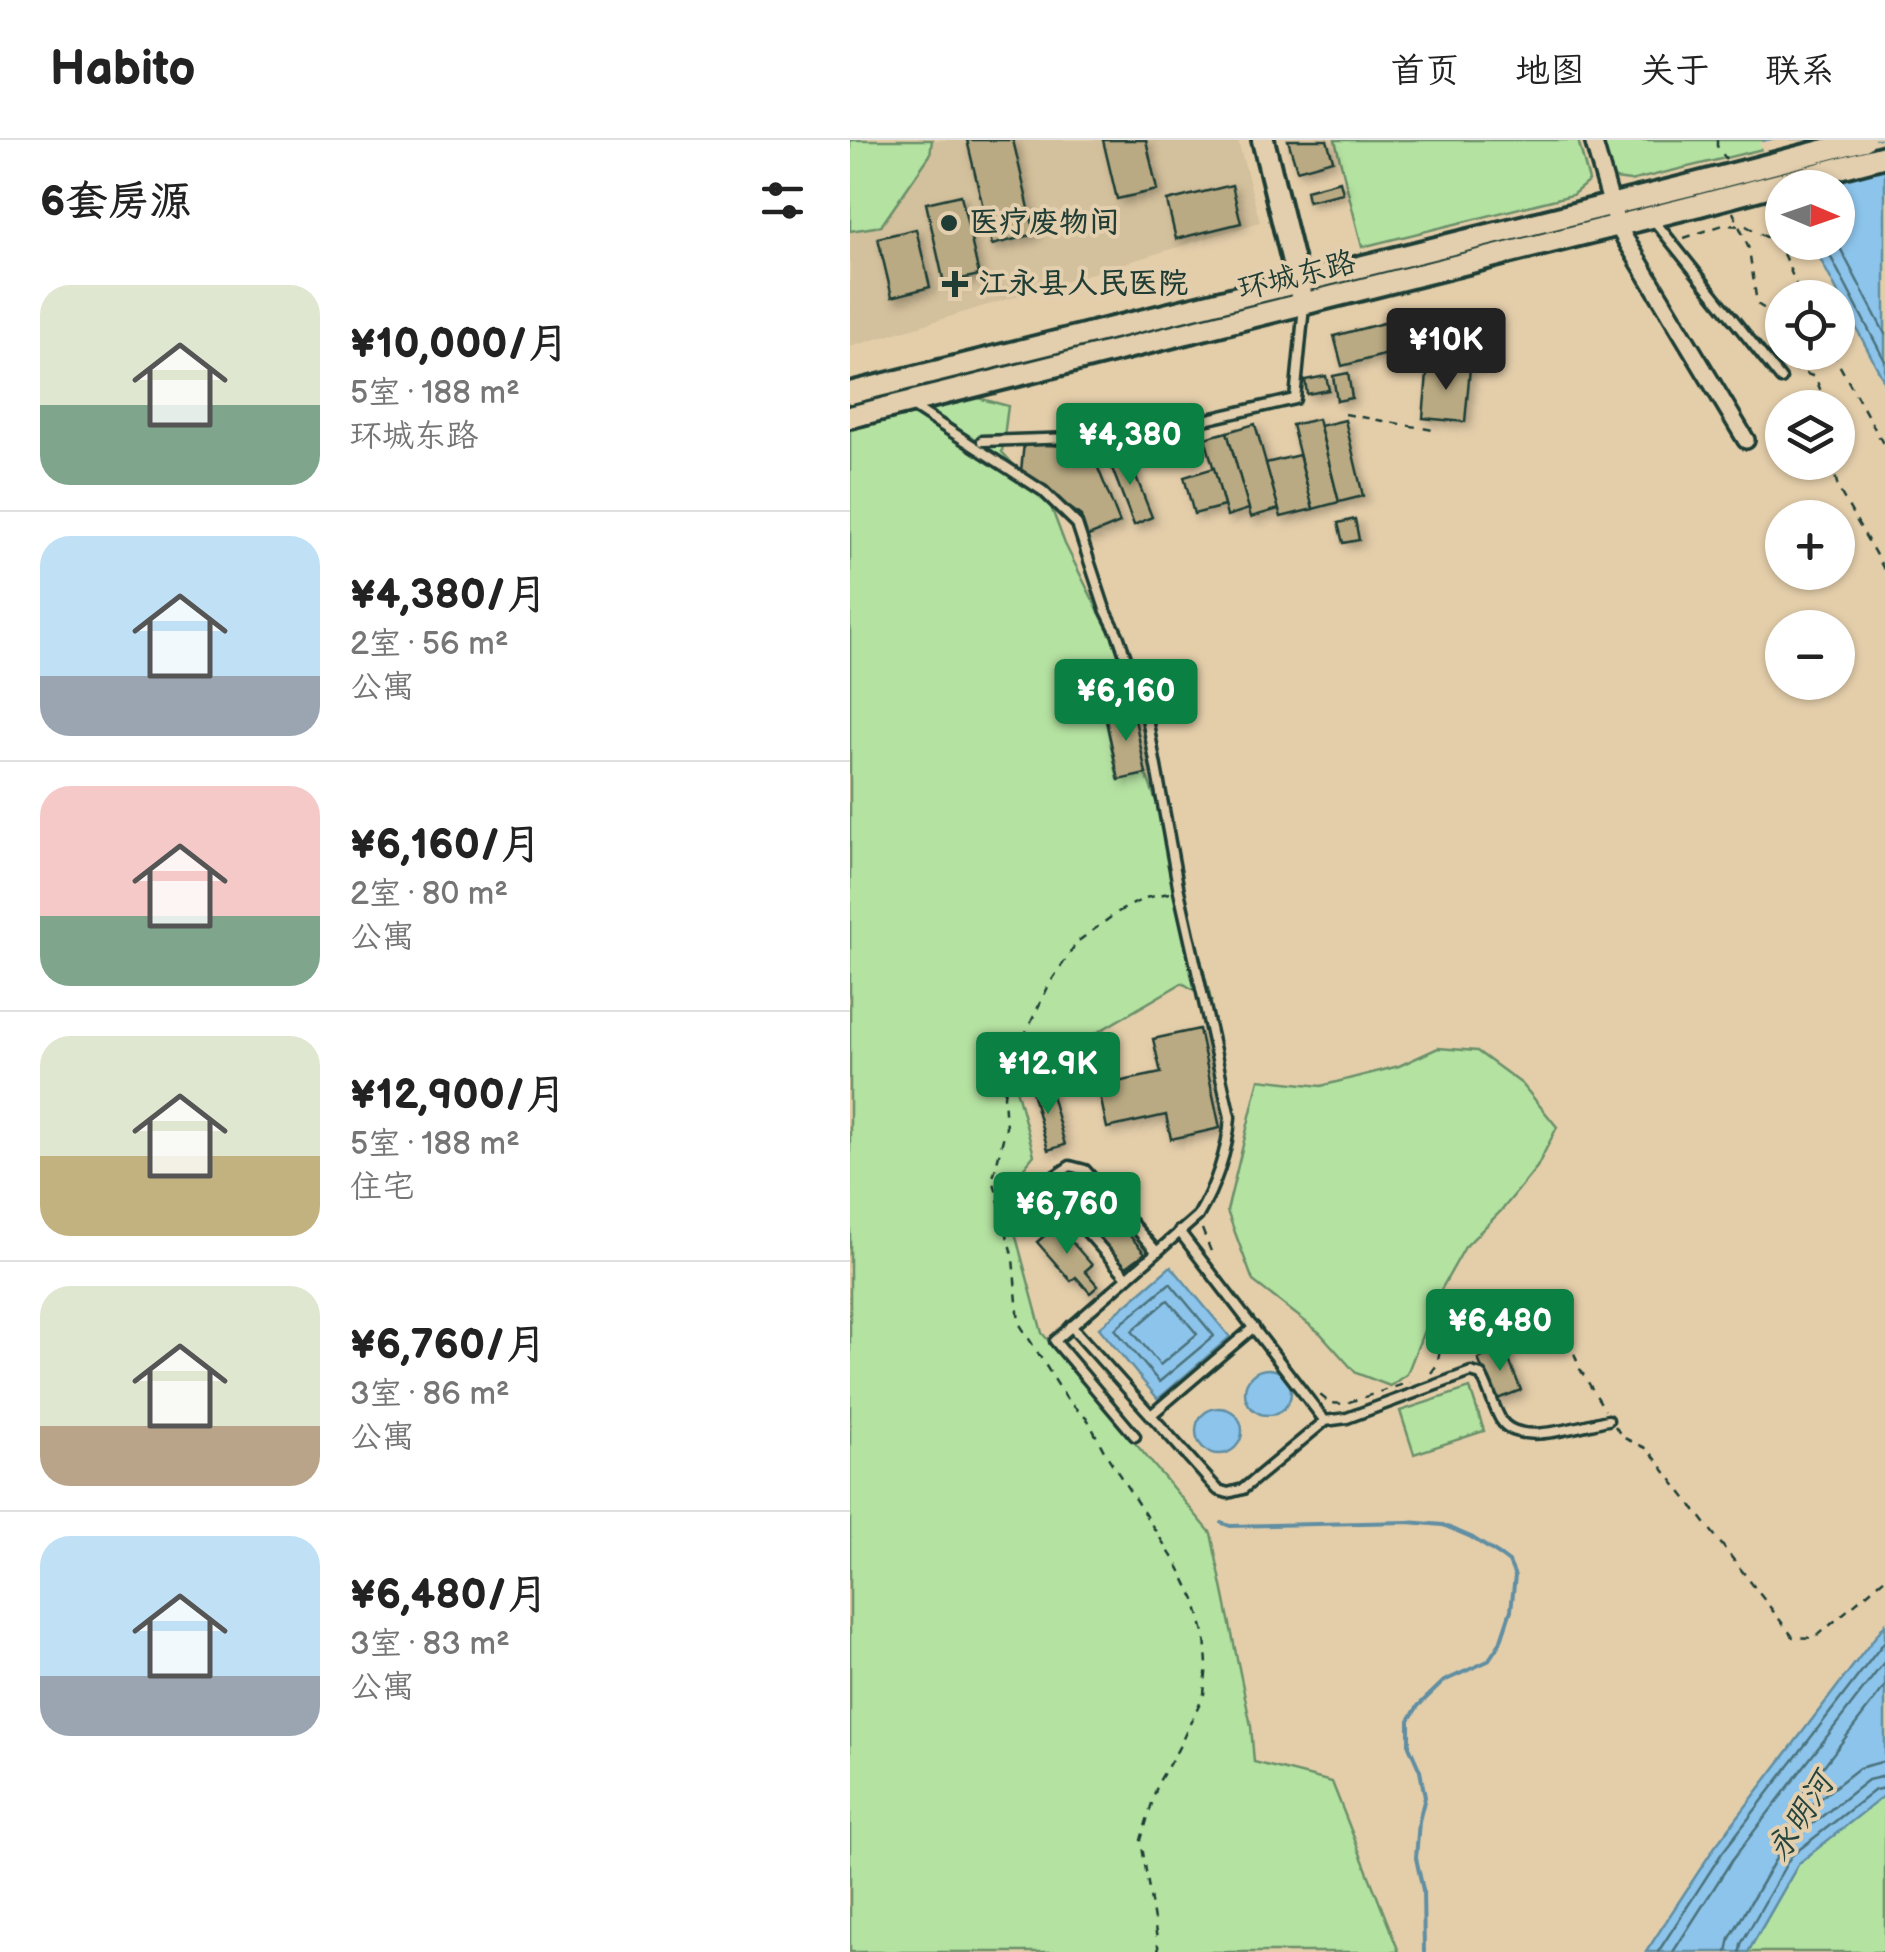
<!DOCTYPE html>
<html lang="zh">
<head>
<meta charset="utf-8">
<style>
	body { margin:0; font-family:"Balsamiq Sans","LXGW WenKai TC",sans-serif; background:#f6f6f6; color:#222; height:100vh; display:flex; flex-direction:column; font-size:38px; white-space:nowrap }
	* { box-sizing:border-box; margin:0 }
	p { font-size:32px; color:#767676 }
	.icon { flex:none; width:55px; height:55px; fill:none; stroke:currentColor; stroke-width:2; stroke-linecap:round; stroke-linejoin:round }
	.map { position:relative; flex:1; overflow:hidden }
	.drawer { display:flex; flex-direction:column; background:#fff; width:850px }
	.drawer>* { flex:none }
	.needle { width:65px; rotate:92deg }
	.buttons { position:absolute; left:915px; top:30px; display:grid; gap:20px }
	.buttons a { display:grid; place-items:center; width:90px; height:90px; border-radius:50%; background:#fff; box-shadow:0 2px 8px #0004; font-size:50px }
	.price { position:absolute; translate:-50% -85px; padding:0 22px; border-radius:10px; background:#0b8043; color:#fff; font-size:32px; line-height:65px; filter:drop-shadow(0 2px 5px #0008) }
	.price::after { content:''; position:absolute; left:50%; top:60px; width:30px; height:22px; margin-left:-15px; background:inherit; clip-path:polygon(0 0,100% 0,50% 100%) }
	.price.active { background:#222; color:#fff }
	ul { padding:0; list-style:none }
	li { display:flex; align-items:center; gap:30px; height:250px; padding:0 40px }
	li+li { border-top:2px solid #e0e0e0 }
	li span { display:grid; place-items:center; flex:none; width:280px; height:200px; border-radius:30px; color:#555 }
	li>.icon { margin-inline-start:auto }
	span .icon { width:120px; height:120px; fill:#fffc; stroke-width:1 }
	li b { font-size:42px }
	h2 { display:flex; justify-content:space-between; align-items:center; height:120px; padding:0 40px; font-size:42px }
	header { display:flex; align-items:center; gap:60px; box-sizing:border-box; height:140px; padding:0 50px; background:#fff; border-bottom:2px solid #e0e0e0 }
	header strong { font-size:48px }
	nav { display:flex; gap:55px; margin-inline-start:auto; font-size:35px }
	main { display:flex; flex:1; min-height:0 }
	.map>svg:first-child { display:block }
	.built { fill:#d3c09c }
	.green { fill:#b4e2a1; stroke:#6a906a; stroke-width:2.5 }
	.water { fill:#8dc4eb; stroke:#618ea2; stroke-width:2.5 }
	.pier { fill:#e4ceaa }
	.lines { fill:none; stroke-linecap:round; stroke-linejoin:round }
	.shore { stroke:#4b737d; stroke-width:2.5 }
	.stream { stroke:#618ea2; stroke-width:4 }
	.building { fill:#b9aa83; stroke:#1f3d34; stroke-width:2.5; filter:url(#shadow) }
	.service-casing { stroke:#1f3d34; stroke-width:15 }
	.minor-casing { stroke:#1f3d34; stroke-width:22 }
	.secondary-casing { stroke:#1f3d34; stroke-width:28 }
	.path { stroke:#1f3d34; stroke-width:2.5; stroke-dasharray:8 8; stroke-linecap:butt }
	.service { stroke:#e3cfae; stroke-width:8 }
	.minor { stroke:#e3cfae; stroke-width:15 }
	.secondary { stroke:#e3cfae; stroke-width:20 }
	.secondary-bridge-casing { stroke:#1f3d34; stroke-width:28; stroke-linecap:butt }
	.secondary-bridge { stroke:#e3cfae; stroke-width:20 }
	.poi-dot { fill:#1f3d34; stroke:#e3cfae; stroke-width:4 }
	.labels { text-anchor:middle; dominant-baseline:central; stroke-width:8; stroke-linejoin:round; paint-order:stroke }
	.poi-label { font-size:30px; font-weight:bold; fill:#1f3d34; stroke:#e3cfae; text-anchor:start }
	.street-label { font-size:30px; fill:#1f3d34; stroke:#e3cfae }
	.water-label { font-size:32px; font-style:italic; fill:#24443d; stroke:#e3cfae }
</style>
</head>
<body>
<header>
<strong>Habito</strong>
<nav><a>首页</a><a>地图</a><a>关于</a><a>联系</a></nav>
</header>
<main>
<section class="drawer">
<h2>6套房源<svg class="icon" aria-label="filters" viewBox="0 0 24 24"><path d="M4 7h16M4 17h16"/><circle cx="9" cy="7" r="2"/><circle cx="15" cy="17" r="2"/></svg></h2>
<ul>
<li><span style="background:linear-gradient(#dfe7d0 60%,#7fa58c 0)"><svg class="icon" aria-label="home" viewBox="0 0 24 24"><path d="M3 11l9-7 9 7M6 9v11h12V9"/></svg></span><div><b>¥10,000/月</b><p>5室 · 188 m²</p><p>环城东路</p></div></li>
<li><span style="background:linear-gradient(#bfe0f5 70%,#9aa5b1 0)"><svg class="icon" aria-label="home" viewBox="0 0 24 24"><path d="M3 11l9-7 9 7M6 9v11h12V9"/></svg></span><div><b>¥4,380/月</b><p>2室 · 56 m²</p><p>公寓</p></div></li>
<li><span style="background:linear-gradient(#f6c9c9 65%,#7fa58c 0)"><svg class="icon" aria-label="home" viewBox="0 0 24 24"><path d="M3 11l9-7 9 7M6 9v11h12V9"/></svg></span><div><b>¥6,160/月</b><p>2室 · 80 m²</p><p>公寓</p></div></li>
<li><span style="background:linear-gradient(#dfe7d0 60%,#c2b280 0)"><svg class="icon" aria-label="home" viewBox="0 0 24 24"><path d="M3 11l9-7 9 7M6 9v11h12V9"/></svg></span><div><b>¥12,900/月</b><p>5室 · 188 m²</p><p>住宅</p></div></li>
<li><span style="background:linear-gradient(#dfe7d0 70%,#b9a48a 0)"><svg class="icon" aria-label="home" viewBox="0 0 24 24"><path d="M3 11l9-7 9 7M6 9v11h12V9"/></svg></span><div><b>¥6,760/月</b><p>3室 · 86 m²</p><p>公寓</p></div></li>
<li><span style="background:linear-gradient(#bfe0f5 70%,#9aa5b1 0)"><svg class="icon" aria-label="home" viewBox="0 0 24 24"><path d="M3 11l9-7 9 7M6 9v11h12V9"/></svg></span><div><b>¥6,480/月</b><p>3室 · 83 m²</p><p>公寓</p></div></li>
</ul>
</section>
<div class="map">
<svg width="1035" height="1812" viewBox="0 0 1035 1812">
	<defs>
		<filter id="shadow"><feDropShadow dx="4.5" dy="4.5" stdDeviation="5" flood-color="#0004"/></filter>
	</defs>
	<rect width="100%" height="100%" fill="#e4ceaa"/>
	<filter id="ink" filterUnits="userSpaceOnUse"><feTurbulence type="fractalNoise" baseFrequency=".01" numOctaves="2"/><feDisplacementMap in="SourceGraphic" scale="20" xChannelSelector="R" yChannelSelector="G"/><feConvolveMatrix kernelMatrix="1 2 1 2 8 2 1 2 1" color-interpolation-filters="sRGB"/></filter>
	<g filter="url(#ink)">
		<polygon class="built" points="82,0 388,0 410,82 0,207 0,91 31,86 80,15"/>
		<g class="green">
			<polygon points="0,0 82,0 80,15 31,86 0,91"/>
			<polygon points="485,0 728,0 739,41 722,55 512,107"/>
			<polygon points="747,0 913,0 917,8 780,41 758,38"/>
			<polygon points="45,236 158,266 152,312 200,364 215,404 263,500 275,535 248,543 268,639 296,634 318,693 361,860 332,843 164,941 184,1015 154,1052 192,1193 361,1393 401,1586 404,1622 482,1642 549,1812 0,1812 0,251"/>
			<polygon points="588,908 627,911 672,944 707,987 687,1027 652,1070 615,1107 588,1155 557,1234 540,1246 506,1233 470,1193 403,1141 377,1071 409,939 471,946 549,926"/>
			<polygon points="620,1248 634,1291 564,1314 550,1271"/>
			<polygon points="1035,1654 1035,1812 898,1812 949,1723"/>
		</g>
		<g class="water">
			<polygon points="914,0 1035,0 1035,243 962,103 988,102 988,48 934,47"/>
			<polygon points="321,1126 380,1197 308,1259 249,1188"/>
			<circle cx="418" cy="1252" r="23"/>
			<circle cx="369" cy="1291" r="23"/>
			<polygon points="1035,1484 1035,1655 949,1723 898,1812 796,1812 864,1708"/>
		</g>
		<polygon class="pier" points="923,0 1035,0 1035,23 930,50 909,3"/>
		<g class="lines">
			<g class="shore">
				<polyline points="973,102 1035,221"/>
				<polyline points="987,102 1035,194"/>
				<polygon points="320,1143 364,1196 309,1242 265,1189"/>
				<polygon points="318,1160 347,1194 310,1225 282,1191"/>
				<polyline points="1035,1546 940,1670 939,1676 946,1677 1009,1628 1035,1621"/>
				<polyline points="808,1812 872,1713 1035,1501"/>
				<polyline points="823,1812 882,1720 1035,1521"/>
				<polyline points="877,1812 880,1798 932,1708 1018,1640 1035,1636"/>
				<polyline points="890,1812 891,1804 941,1716 1025,1650 1035,1648"/>
			</g>
			<polyline class="stream" points="372,1383 380,1386 558,1382 593,1385 621,1397 651,1416 659,1422 665,1436 661,1470 650,1503 638,1521 594,1541 568,1566 559,1580 559,1606 570,1631 575,1657 569,1681 566,1718 573,1750 574,1812"/>
		</g>
		<g class="building">
			<polygon points="117,0 163,0 185,94 142,105"/>
			<polygon points="253,0 296,0 307,50 267,59"/>
			<polygon points="438,0 477,0 483,20 447,30"/>
			<polygon points="490,41 493,53 458,61 456,50"/>
			<polygon points="382,45 391,83 326,99 317,61"/>
			<polygon points="111,55 129,135 94,143 76,63"/>
			<polygon points="66,89 80,147 42,157 28,98"/>
			<polygon points="537,182 545,212 492,226 484,196"/>
			<polygon points="578,223 620,228 615,282 573,278"/>
			<polygon points="498,233 502,258 487,261 483,236"/>
			<polygon points="476,236 479,250 457,254 455,240"/>
			<polygon points="468,279 489,362 463,369 442,285"/>
			<polygon points="495,280 513,356 489,362 470,286"/>
			<polygon points="405,284 429,369 401,377 377,292"/>
			<polygon points="377,292 399,369 377,376 355,298"/>
			<polygon points="174,303 240,308 270,383 236,397 231,376 171,331"/>
			<polygon points="276,311 302,377 284,385 258,318"/>
			<polygon points="449,315 463,369 431,377 416,323"/>
			<polygon points="364,328 374,366 344,374 334,337"/>
			<polygon points="505,379 509,400 493,403 488,383"/>
			<polygon points="283,569 296,634 269,640 255,575"/>
			<polygon points="349,889 370,988 321,999 316,975 257,988 248,946 311,933 303,899"/>
			<polygon points="198,944 215,1005 198,1010 181,948"/>
			<polygon points="228,1037 295,1113 275,1128 209,1052"/>
			<polygon points="207,1085 242,1125 235,1131 248,1146 240,1153 226,1137 221,1141 187,1102"/>
			<polygon points="654,1208 671,1250 645,1260 628,1219"/>
		</g>
		<g class="lines">
			<g class="service-casing">
				<g id="service">
					<polyline points="802,78 931,239"/>
					<path d="M 62,266 L 193,351 L 227,384 L 255,469 L 268,495 L 297,578 L 329,751 L 380,977 C 378,1010 365,1047 348,1076 L 205,1201 L 285,1296"/>
					<polyline points="132,301 285,296 445,259 454,166"/>
					<polyline points="277,1137 203,1054 200,1042 205,1036 220,1026 235,1030 306,1111"/>
					<polyline points="221,1186 368,1350 378,1353 393,1349 475,1281 329,1091"/>
					<polyline points="301,1275 404,1187"/>
					<path d="M 475,1281 L 497,1278 L 621,1232 L 631,1235 C 639,1249 643,1266 651,1280 C 668,1308 731,1285 758,1280"/>
				</g>
			</g>
			<g class="minor-casing">
				<polyline id="minor" points="743,0 768,87 896,300"/>
			</g>
			<g class="secondary-casing">
				<g id="secondary">
					<polyline points="413,0 451,154"/>
					<polyline points="0,253 841,45"/>
					<polyline points="0,277 849,65"/>
				</g>
			</g>
			<g class="path">
				<polyline points="867,0 867,6 876,19"/>
				<polyline points="883,72 899,109 907,164 915,169 932,208"/>
				<polyline points="834,98 873,85 896,86 929,104 952,158"/>
				<polyline points="934,212 944,229 965,237 978,268"/>
				<polyline points="982,212 1035,307"/>
				<polyline points="495,274 583,290"/>
				<polyline points="982,322 988,348 1035,431"/>
				<polyline points="352,1089 362,1114"/>
				<polyline points="581,1233 587,1225 591,1205 599,1200 700,1174 714,1186 730,1229 755,1270"/>
				<polyline points="470,1255 480,1263 493,1264 560,1242"/>
				<polyline points="765,1286 772,1297 798,1309 943,1497 965,1498 1035,1438"/>
				<polyline points="309,1812 291,1700 308,1643 328,1609 354,1554 357,1524 355,1496 346,1462 330,1429 254,1311 238,1280 218,1261 169,1183 163,1119 143,1038 156,987 154,956 157,931 200,843 227,802 268,772 295,758 319,753"/>
			</g>
			<use href="#service" class="service"/>
			<use href="#minor" class="minor"/>
			<use href="#secondary" class="secondary"/>
			<g class="secondary-bridge-casing">
				<g id="secondary-bridge">
					<polyline points="841,45 1014,0"/>
					<polyline points="849,65 1035,16"/>
				</g>
			</g>
			<use href="#secondary-bridge" class="secondary-bridge"/>
		</g>
	</g>
	<g class="poi-dot">
		<circle cx="99" cy="83" r="10"/>
		<path d="M100 129h10v10h10v10h-10v10h-10v-10h-10v-10h10z"/>
	</g>
	<g class="labels">
		<g class="poi-label">
			<text x="119" y="83">医疗废物间</text>
			<text x="128" y="144">江永县人民医院</text>
		</g>
		<g class="street-label">
			<text transform="translate(447 136) rotate(-14)">环城东路</text>
		</g>
		<g class="water-label">
			<text transform="translate(951 1677) rotate(-58)">永明河</text>
		</g>
	</g>
</svg>
<div class="buttons">
<a><svg class="needle" viewBox="-14 -14 28 28"><path d="M0-13l5 13h-10z" fill="#e53935"/><path d="M0 13l5-13h-10z" fill="#767676"/></svg></a>
<a><svg class="icon" aria-label="locate" viewBox="0 0 24 24"><circle cx="12" cy="12" r="6"/><path d="M12 2v4M12 18v4M2 12h4M18 12h4"/></svg></a>
<a><svg class="icon" aria-label="layers" viewBox="0 0 24 24"><path d="M12 4l9 5-9 5-9-5zM3 14l9 5 9-5"/></svg></a>
<a>+</a>
<a>−</a>
</div>
<b class="price active" style="left:596px;top:253px">¥10K</b>
<b class="price" style="left:280px;top:348px">¥4,380</b>
<b class="price" style="left:276px;top:604px">¥6,160</b>
<b class="price" style="left:198px;top:977px">¥12.9K</b>
<b class="price" style="left:217px;top:1117px">¥6,760</b>
<b class="price" style="left:650px;top:1234px">¥6,480</b>
</div>
</main>
</body>
</html>
